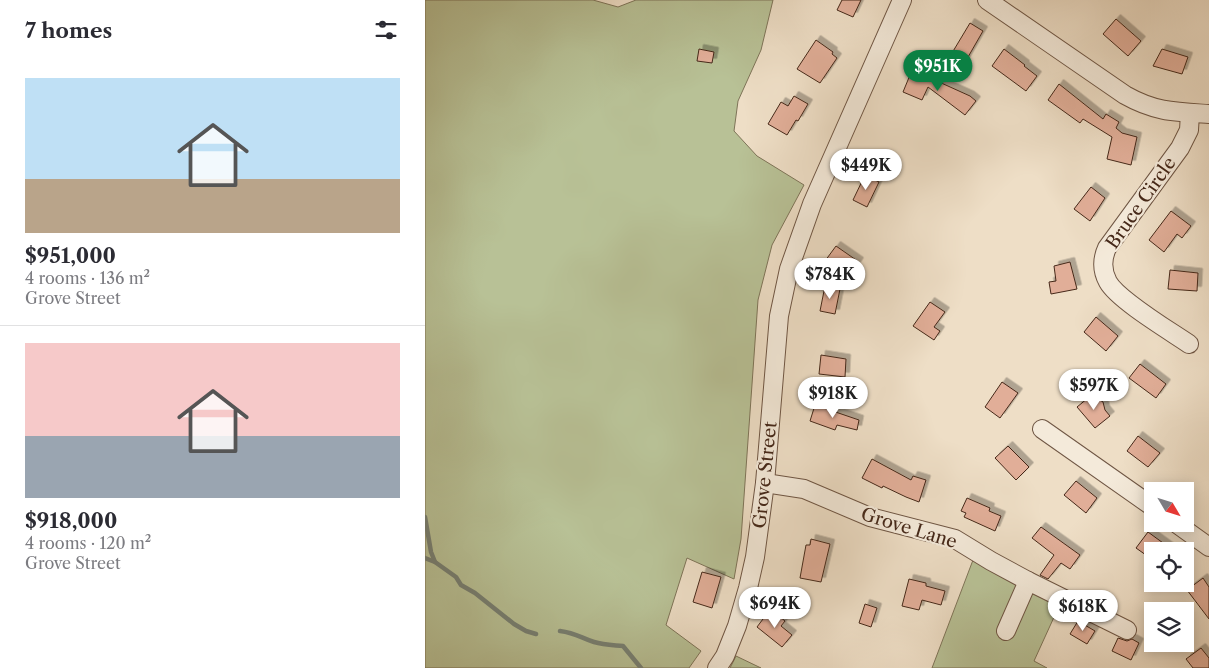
<!DOCTYPE html>
<html lang="en">
<head>
<meta charset="utf-8">
<style>
	body { margin:0; font-family:"Libre Caslon Text",serif; background:#f7f7f7; color:#2b2b33; height:100vh; display:flex; flex-direction:column; font-size:19px; white-space:nowrap }
	* { box-sizing:border-box; margin:0 }
	p { font-size:16px; color:#7c7c81 }
	.icon { flex:none; width:28px; height:28px; fill:none; stroke:currentColor; stroke-width:2; stroke-linecap:round; stroke-linejoin:round }
	.map { position:relative; flex:1; overflow:hidden }
	.details { display:flex; flex-direction:column; background:#fff; width:425px }
	.details>* { flex:none }
	.needle { width:32px; rotate:128deg }
	.buttons { position:absolute; left:719px; top:482px; display:grid; gap:10px }
	.buttons a { display:grid; place-items:center; width:50px; height:50px; border-radius:0px; background:#fff; box-shadow:0 2px 12px #0003; font-size:25px }
	.price { position:absolute; translate:-50% -42px; padding:0 11px; border-radius:18px; background:#fff; color:#222; font-size:16px; line-height:32px; filter:drop-shadow(0 1px 2px #0008) }
	.price::after { content:''; position:absolute; left:50%; top:30px; width:15px; height:11px; margin-left:-8px; background:inherit; clip-path:polygon(0 0,100% 0,50% 100%) }
	.price.on { background:#0b8043; color:#fff }
	ul { padding:0; list-style:none }
	li { display:grid; align-content:center; gap:10px; height:265px; padding:0 25px }
	li+li { border-top:1px solid #e1e1e2 }
	li span { display:grid; place-items:center; height:155px; border-radius:0px; color:#555 }
	li>.icon { margin-inline-start:auto }
	span .icon { width:90px; height:90px; fill:#fffc; stroke-width:1 }
	li b { font-size:21px }
	h2 { display:flex; justify-content:space-between; align-items:center; height:60px; padding:0 25px; font-size:21px }
	main { display:flex; flex:1; min-height:0 }
	.map>svg:first-child { display:block }
	.green { fill:#b8c196; stroke:#7e7458 }
	.lines { fill:none; stroke-linecap:round; stroke-linejoin:round }
	.stream { stroke:#788174; stroke-width:4.5 }
	.building { fill:#e1ae98; stroke:#452819; filter:url(#shadow) }
	.minor-casing { stroke:#6f5644; stroke-width:20 }
	.minor { stroke:#f4eada; stroke-width:18 }
	.labels { text-anchor:middle; dominant-baseline:central; stroke-width:4.5; stroke-linejoin:round; paint-order:stroke }
	.street-label { font-size:18px; fill:#452819; stroke:#f4eada }
</style>
</head>
<body>
<main>
<section class="details">
<h2>7 homes<svg class="icon" aria-label="filters" viewBox="0 0 24 24"><path d="M4 7h16M4 17h16"/><circle cx="9" cy="7" r="2"/><circle cx="15" cy="17" r="2"/></svg></h2>
<ul>
<li><span style="background:linear-gradient(#bfe0f5 65%,#b9a48a 0)"><svg class="icon" aria-label="home" viewBox="0 0 24 24"><path d="M3 11l9-7 9 7M6 9v11h12V9"/></svg></span><div><b>$951,000</b><p>4 rooms · 136 m²</p><p>Grove Street</p></div></li>
<li><span style="background:linear-gradient(#f6c9c9 60%,#9aa5b1 0)"><svg class="icon" aria-label="home" viewBox="0 0 24 24"><path d="M3 11l9-7 9 7M6 9v11h12V9"/></svg></span><div><b>$918,000</b><p>4 rooms · 120 m²</p><p>Grove Street</p></div></li>
</ul>
</section>
<div class="map">
<svg width="784" height="668" viewBox="0 0 784 668">
	<defs>
		<filter id="shadow"><feDropShadow dx="4.5" dy="-4.5" stdDeviation="0" flood-color="#0004"/></filter>
	</defs>
	<rect width="100%" height="100%" fill="#eedec6"/>
	<filter id="stains"><feTurbulence type="fractalNoise" baseFrequency=".004" numOctaves="4"/><feColorMatrix values="0 0 0 0 .2 0 0 0 0 .09 0 0 0 0 .02 0 0 0 .5 -.17"/></filter>
	<radialGradient id="worn" r=".72"><stop offset=".6" stop-color="#630" stop-opacity="0"/><stop offset="1" stop-color="#630" stop-opacity=".3"/></radialGradient>
	<g class="green">
		<polygon points="0,0 168,0 193,7 211,0 348,0 336,50 313,101 309,131 332,156 379,185 347,245 333,300 316,539 309,579 262,558 241,625 276,651 264,668 0,668"/>
		<polygon points="548,560 635,604 609,661 622,668 507,668"/>
		<polygon points="311,656 336,668 305,668"/>
	</g>
	<g class="lines">
		<g class="stream">
			<polyline points="0,517 6,552 10,562 31,577 36,585 50,593 89,624 101,631 111,634"/>
			<polyline points="0,558 10,562"/>
			<path d="M 135,631 C 151,633 156,638 169,642 C 179,645 188,645 198,646 L 216,668"/>
		</g>
	</g>
	<g class="building">
		<polygon points="417,0 436,0 428,17 412,10"/>
		<polygon points="691,19 716,41 703,56 678,34"/>
		<polygon points="545,23 558,31 535,71 521,63"/>
		<polygon points="391,40 408,52 407,54 412,58 395,83 372,69"/>
		<polygon points="274,49 289,52 287,63 272,61"/>
		<polygon points="579,49 600,65 599,66 612,76 601,91 567,66"/>
		<polygon points="737,49 763,57 757,74 728,66"/>
		<polygon points="492,72 545,96 551,101 540,115 503,87 497,100 478,92 485,75 494,80 489,76"/>
		<polygon points="634,84 678,119 681,114 694,122 691,128 697,133 712,137 706,165 682,159 687,137 658,119 655,123 623,100"/>
		<polygon points="369,96 383,104 373,121 371,120 362,135 343,124 356,102 363,106"/>
		<polygon points="440,175 454,182 442,207 428,200"/>
		<polygon points="666,187 680,198 665,221 649,209"/>
		<polygon points="746,211 766,226 757,238 752,234 739,252 724,240"/>
		<polygon points="411,246 434,262 424,277 400,261"/>
		<polygon points="645,262 652,289 626,294 624,282 631,281 629,266"/>
		<polygon points="745,270 773,273 772,291 743,289"/>
		<polygon points="400,286 415,289 410,314 395,311"/>
		<polygon points="505,302 520,312 509,327 515,331 509,340 488,326"/>
		<polygon points="671,317 693,336 681,351 659,332"/>
		<polygon points="396,355 421,359 420,377 394,374"/>
		<polygon points="715,364 741,384 731,398 704,378"/>
		<polygon points="577,382 593,393 575,418 560,407"/>
		<polygon points="663,398 675,400 678,402 680,410 685,416 670,428 652,407"/>
		<polygon points="390,405 434,420 432,430 412,425 410,430 385,421"/>
		<polygon points="713,436 735,453 723,467 702,451"/>
		<polygon points="583,446 604,467 591,480 570,458"/>
		<polygon points="447,459 486,480 488,476 501,480 494,502 481,497 458,486 457,488 437,478"/>
		<polygon points="651,481 672,498 661,513 639,495"/>
		<polygon points="542,498 565,508 564,511 576,516 570,531 539,517 541,513 536,511"/>
		<polygon points="616,527 655,555 645,569 636,563 623,579 615,575 629,555 607,538"/>
		<polygon points="723,532 749,551 728,551 728,560 711,548"/>
		<polygon points="386,539 405,544 396,582 375,578 381,545 385,545"/>
		<polygon points="277,572 296,577 287,608 268,602"/>
		<polygon points="778,578 784,587 784,619 762,590"/>
		<polygon points="484,579 501,583 501,586 520,591 516,605 497,600 494,610 477,606"/>
		<polygon points="440,604 452,608 446,627 434,623"/>
		<polygon points="349,612 360,621 356,626 367,635 357,647 332,627 341,615 345,618"/>
		<polygon points="653,621 670,631 662,644 645,634"/>
		<polygon points="693,638 702,641 707,639 714,643 706,660 687,651"/>
		<polygon points="776,648 784,658 784,668 768,668 761,659"/>
	</g>
	<g class="lines">
		<g class="minor-casing">
			<g id="minor">
				<path d="M 562,0 L 700,95 C 730,112 750,112 784,114"/>
				<path d="M 764,344 C 745,331 693,300 683,282 C 677,271 677,259 682,248 L 755,148 L 764,130 L 765,113"/>
				<polyline points="617,429 728,507"/>
				<polyline points="340,483 379,489 445,517 530,539 566,561 603,581 702,630"/>
				<polyline points="752,524 784,547"/>
				<polyline points="581,631 603,581"/>
				<polyline points="292,668 300,656 312,626 323,588 330,557 340,483 354,316 364,269 387,204 477,0"/>
			</g>
		</g>
		<use href="#minor" class="minor"/>
	</g>
	<g class="labels">
		<g class="street-label">
			<text transform="translate(716 203) rotate(-55)">Bruce Circle</text>
			<text transform="translate(340 475) rotate(-84)">Grove Street</text>
			<text transform="translate(484 528) rotate(17)">Grove Lane</text>
		</g>
	</g>
	<rect width="100%" height="100%" filter="url(#stains)"/>
	<rect width="100%" height="100%" fill="url(#worn)"/>
</svg>
<div class="buttons">
<a><svg class="needle" viewBox="-14 -14 28 28"><path d="M0-13l5 13h-10z" fill="#e53935"/><path d="M0 13l5-13h-10z" fill="#7c7c81"/></svg></a>
<a><svg class="icon" aria-label="locate" viewBox="0 0 24 24"><circle cx="12" cy="12" r="6"/><path d="M12 2v4M12 18v4M2 12h4M18 12h4"/></svg></a>
<a><svg class="icon" aria-label="layers" viewBox="0 0 24 24"><path d="M12 4l9 5-9 5-9-5zM3 14l9 5 9-5"/></svg></a>
</div>
<b class="price on" style="left:513px;top:92px">$951K</b>
<b class="price" style="left:441px;top:191px">$449K</b>
<b class="price" style="left:405px;top:300px">$784K</b>
<b class="price" style="left:669px;top:411px">$597K</b>
<b class="price" style="left:408px;top:419px">$918K</b>
<b class="price" style="left:350px;top:629px">$694K</b>
<b class="price" style="left:658px;top:632px">$618K</b>
</div>
</main>
</body>
</html>
